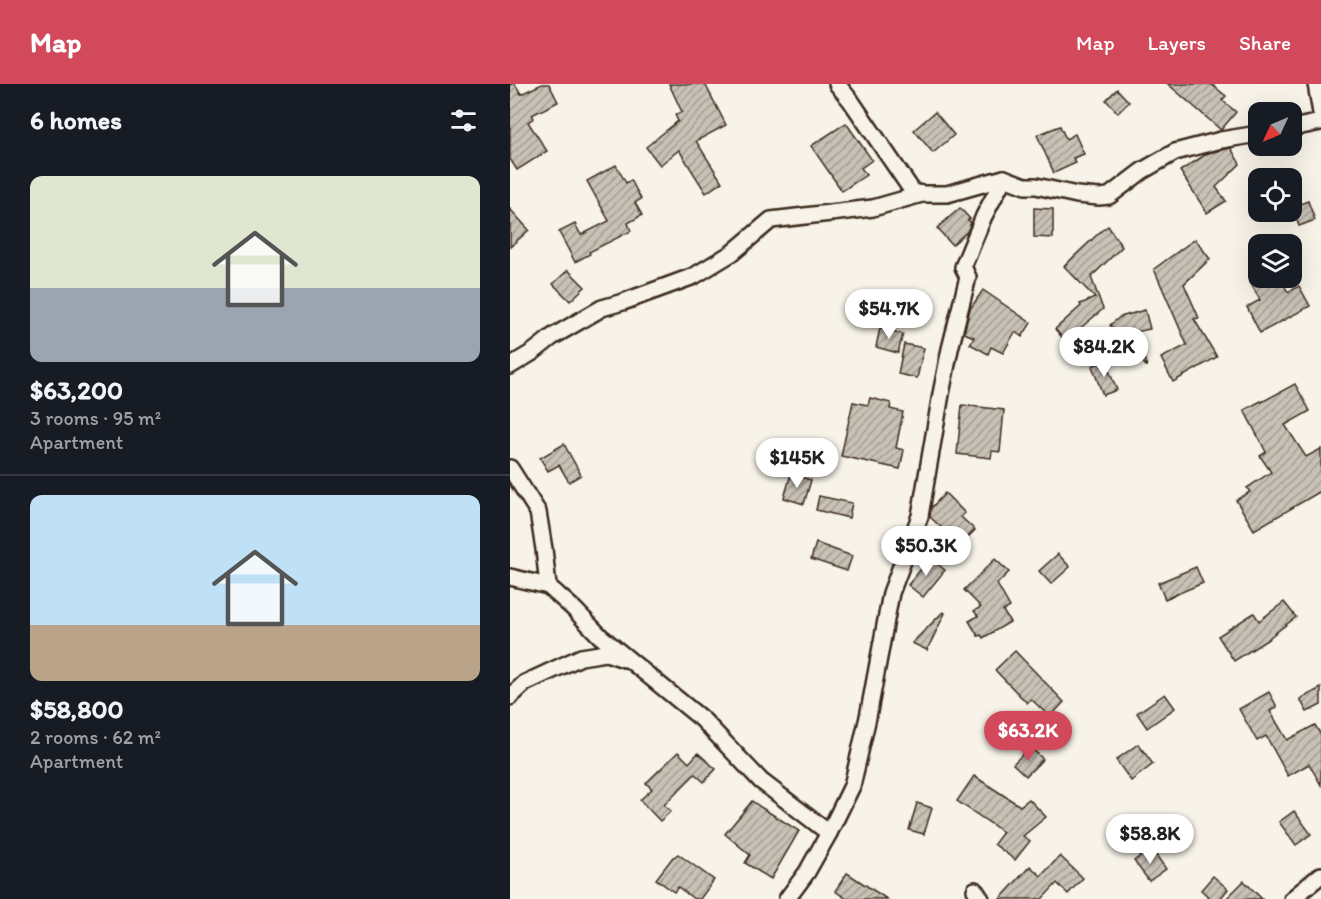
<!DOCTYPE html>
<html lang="en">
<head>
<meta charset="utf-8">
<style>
	body { margin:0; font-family:Itim,sans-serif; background:#242831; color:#f1f3f6; height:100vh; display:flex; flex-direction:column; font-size:22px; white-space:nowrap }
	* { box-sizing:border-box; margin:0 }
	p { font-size:20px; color:#9ea1a6 }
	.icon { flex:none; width:33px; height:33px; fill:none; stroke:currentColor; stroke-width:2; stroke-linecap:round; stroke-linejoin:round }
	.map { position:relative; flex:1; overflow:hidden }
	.panel { display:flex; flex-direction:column; background:#171b24; width:510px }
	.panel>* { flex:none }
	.needle { width:39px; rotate:226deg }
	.buttons { position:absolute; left:738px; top:18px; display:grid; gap:12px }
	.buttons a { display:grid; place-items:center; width:54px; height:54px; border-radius:12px; background:#171b24; box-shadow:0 6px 24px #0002; font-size:30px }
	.price { position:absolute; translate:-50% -51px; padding:0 14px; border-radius:21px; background:#fff; color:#222; font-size:20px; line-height:39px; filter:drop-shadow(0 2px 3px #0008) }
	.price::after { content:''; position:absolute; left:50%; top:36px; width:18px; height:14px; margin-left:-9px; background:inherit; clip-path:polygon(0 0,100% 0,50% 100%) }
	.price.on { background:#d1495b; color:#fff }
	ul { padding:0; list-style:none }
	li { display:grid; align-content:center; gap:12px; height:318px; padding:0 30px }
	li+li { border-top:2px solid #363941 }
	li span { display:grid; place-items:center; height:186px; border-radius:12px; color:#555 }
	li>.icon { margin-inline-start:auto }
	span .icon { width:108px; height:108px; fill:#fffc; stroke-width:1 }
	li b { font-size:26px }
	h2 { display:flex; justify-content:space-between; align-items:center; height:72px; padding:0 30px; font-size:26px }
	header { display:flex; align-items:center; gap:36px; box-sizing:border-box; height:84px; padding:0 30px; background:#d1495b; color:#fff }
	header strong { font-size:28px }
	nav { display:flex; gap:33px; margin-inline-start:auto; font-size:21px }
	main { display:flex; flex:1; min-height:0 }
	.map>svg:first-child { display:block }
	.building { fill:url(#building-hatch); stroke:#3b2a1e; stroke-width:1.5 }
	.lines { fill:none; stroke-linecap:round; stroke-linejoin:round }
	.street-casing { stroke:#3b2a1e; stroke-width:20 }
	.street { stroke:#f7f3e8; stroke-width:15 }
</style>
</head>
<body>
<header>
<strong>Map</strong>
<nav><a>Map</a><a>Layers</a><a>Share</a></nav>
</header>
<main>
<section class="panel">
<h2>6 homes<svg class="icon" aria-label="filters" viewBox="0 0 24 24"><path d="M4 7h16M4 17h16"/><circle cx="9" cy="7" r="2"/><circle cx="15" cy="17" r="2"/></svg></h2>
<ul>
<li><span style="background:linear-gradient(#dfe7d0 60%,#9aa5b1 0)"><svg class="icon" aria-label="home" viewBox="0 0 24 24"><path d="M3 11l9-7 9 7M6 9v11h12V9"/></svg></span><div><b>$63,200</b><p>3 rooms · 95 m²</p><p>Apartment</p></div></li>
<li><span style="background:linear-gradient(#bfe0f5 70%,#b9a48a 0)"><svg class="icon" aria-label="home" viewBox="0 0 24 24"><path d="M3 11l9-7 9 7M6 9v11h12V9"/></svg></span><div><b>$58,800</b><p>2 rooms · 62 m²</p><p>Apartment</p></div></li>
</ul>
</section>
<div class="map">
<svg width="811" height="815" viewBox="0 0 811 815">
	<defs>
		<pattern id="building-hatch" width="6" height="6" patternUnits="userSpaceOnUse" patternTransform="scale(1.5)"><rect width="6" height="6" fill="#c8c1b6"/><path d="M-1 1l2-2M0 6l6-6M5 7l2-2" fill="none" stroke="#a49d93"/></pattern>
	</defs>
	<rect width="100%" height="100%" fill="#f7f3e8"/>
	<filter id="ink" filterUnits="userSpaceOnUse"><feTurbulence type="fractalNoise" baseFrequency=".0167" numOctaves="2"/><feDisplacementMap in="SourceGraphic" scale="12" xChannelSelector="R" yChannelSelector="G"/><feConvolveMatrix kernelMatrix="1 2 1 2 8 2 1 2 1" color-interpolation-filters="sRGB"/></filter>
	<g filter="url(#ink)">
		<g class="building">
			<polygon points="0,0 5,0 11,10 32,0 39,0 48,18 22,31 24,34 18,38 37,67 7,86 0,75"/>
			<polygon points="159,0 195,0 216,41 186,57 212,98 196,109 169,66 150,81 136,63 168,37 165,31 172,28"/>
			<polygon points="658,0 701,0 716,12 712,16 726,28 711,46"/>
			<polygon points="607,5 619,18 608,29 596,16"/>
			<polygon points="425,28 444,51 423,69 404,46"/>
			<polygon points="336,39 362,76 351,84 356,91 332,107 301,62"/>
			<polygon points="550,42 556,55 565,50 574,70 563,74 566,79 544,89 527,51"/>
			<polygon points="721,64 730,80 706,103 716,117 697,129 670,87 698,69"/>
			<polygon points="106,81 116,99 121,96 131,115 125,119 132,131 118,139 121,147 79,168 80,170 65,178 49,148 65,140 71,151 99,137 77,97"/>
			<polygon points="798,117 805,136 789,142 782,123"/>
			<polygon points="450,124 460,135 458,136 461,139 457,148 442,161 427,144"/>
			<polygon points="524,124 543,125 543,154 524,153"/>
			<polygon points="0,125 19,146 0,163"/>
			<polygon points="598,142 612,163 581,193 593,225 555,257 545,245 571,222 570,220 585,214 554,182 591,147"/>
			<polygon points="685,155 700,175 674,200 689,234 684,235 707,273 663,298 651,274 677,261 644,185"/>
			<polygon points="58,186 75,203 60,217 43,200"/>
			<polygon points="749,194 770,194 778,208 789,202 800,222 750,249 737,223 750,216 740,198"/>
			<polygon points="473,206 521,239 512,253 505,248 493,269 481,263 478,270 460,260 464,253 454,249 460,225"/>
			<polygon points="635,226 640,245 625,248 637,282 636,282 600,241 610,233"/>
			<polygon points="370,244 393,250 388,269 366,263"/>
			<polygon points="394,260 414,264 407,294 388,290"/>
			<polygon points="595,277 607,306 593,311 582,282"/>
			<polygon points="785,300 800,327 775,341 796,373 811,365 811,407 744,446 726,416 740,408 737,404 761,388 750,372 756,368 734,326 751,317 752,318"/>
			<polygon points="360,314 381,319 380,325 393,328 386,364 394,366 390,385 331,372 343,318 358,321"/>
			<polygon points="452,321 494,326 490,368 482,367 481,374 447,370"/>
			<polygon points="54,360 71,391 59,398 49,381 38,387 30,374"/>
			<polygon points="281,390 301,396 294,420 274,414"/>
			<polygon points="435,409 455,429 451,433 465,446 450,461 420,433 421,424"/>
			<polygon points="309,412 342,419 339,434 306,426"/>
			<polygon points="306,459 342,472 337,487 301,475"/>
			<polygon points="548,470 560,483 541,500 529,487"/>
			<polygon points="420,474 435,486 413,513 398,501"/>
			<polygon points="485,475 499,488 487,500 500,523 493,527 500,538 473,554 471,551 468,552 459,537 468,532 464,527 471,523 454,506"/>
			<polygon points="686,483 693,499 655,515 648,499"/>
			<polygon points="774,518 786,533 760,553 760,554 724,577 708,552 744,529 749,537"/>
			<polygon points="433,528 435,529 417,566 402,559"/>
			<polygon points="505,567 554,618 540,633 521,615 517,619 485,586"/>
			<polygon points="811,604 811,621 797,628 790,615"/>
			<polygon points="759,608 767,623 760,627 777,656 805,641 811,651 811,701 799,680 778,692 756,652 747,657 729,625"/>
			<polygon points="655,610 665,624 637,644 627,629"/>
			<polygon points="628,660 643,680 621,697 606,676"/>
			<polygon points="520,663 533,675 516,692 503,680"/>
			<polygon points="168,668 179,679 188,669 206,685 194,698 185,690 154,721 161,727 150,737 130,716 142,705 136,699"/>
			<polygon points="464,692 510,722 519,715 536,733 513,752 520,757 505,776 484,760 493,748 447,717"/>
			<polygon points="242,717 252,724 289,747 261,795 235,779 240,771 215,750"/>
			<polygon points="407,719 422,724 414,750 399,746"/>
			<polygon points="784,727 801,750 786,761 769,738"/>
			<polygon points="641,764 656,785 639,797 624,777"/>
			<polygon points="168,770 204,796 190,815 184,815 168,803 164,808 146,795 163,773 164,773"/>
			<polygon points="550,772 573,794 558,810 547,799 532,815 490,815 520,782 531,792"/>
			<polygon points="337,789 377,815 337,815 325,807"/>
			<polygon points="703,792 718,805 710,815 701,815 691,806"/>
			<polygon points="734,797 752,815 716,815"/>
		</g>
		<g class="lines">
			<g class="street-casing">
				<g id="street">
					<polyline points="327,0 341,17 403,108 412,110"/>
					<polyline points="806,0 811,29"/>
					<polyline points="782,44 811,38"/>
					<polyline points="0,282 23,268 42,253 92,224 113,218 184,192 222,169 261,136 363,124 412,110 437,110 494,94 515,102 526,102 567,111 589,113 599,112 632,87 665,68 711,56 748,50"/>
					<polyline points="0,384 28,428 34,465 38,502"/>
					<polyline points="0,493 38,502 64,525 90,552 193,636 251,697 319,749"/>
					<polyline points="0,613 15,599 71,573 96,569 114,575"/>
					<polyline points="465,806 471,815"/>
					<polyline points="277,815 297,788 319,749 342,702 358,633 381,509 410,432 431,310 440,265 458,193 453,183 474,132 494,94"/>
					<polyline points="782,815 811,791"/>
				</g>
			</g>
			<use href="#street" class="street"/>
		</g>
	</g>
</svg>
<div class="buttons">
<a><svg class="needle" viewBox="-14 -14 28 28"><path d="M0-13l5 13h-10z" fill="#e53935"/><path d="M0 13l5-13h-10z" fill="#9ea1a6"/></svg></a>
<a><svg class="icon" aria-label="locate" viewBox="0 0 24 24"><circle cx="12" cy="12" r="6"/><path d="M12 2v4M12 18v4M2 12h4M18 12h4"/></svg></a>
<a><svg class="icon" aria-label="layers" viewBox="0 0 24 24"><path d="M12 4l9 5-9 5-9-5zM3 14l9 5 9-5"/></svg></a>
</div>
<b class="price" style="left:379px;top:256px">$54.7K</b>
<b class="price" style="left:594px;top:294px">$84.2K</b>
<b class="price" style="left:287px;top:405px">$145K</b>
<b class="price" style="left:416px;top:493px">$50.3K</b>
<b class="price on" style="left:518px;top:678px">$63.2K</b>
<b class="price" style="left:640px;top:781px">$58.8K</b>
</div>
</main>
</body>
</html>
